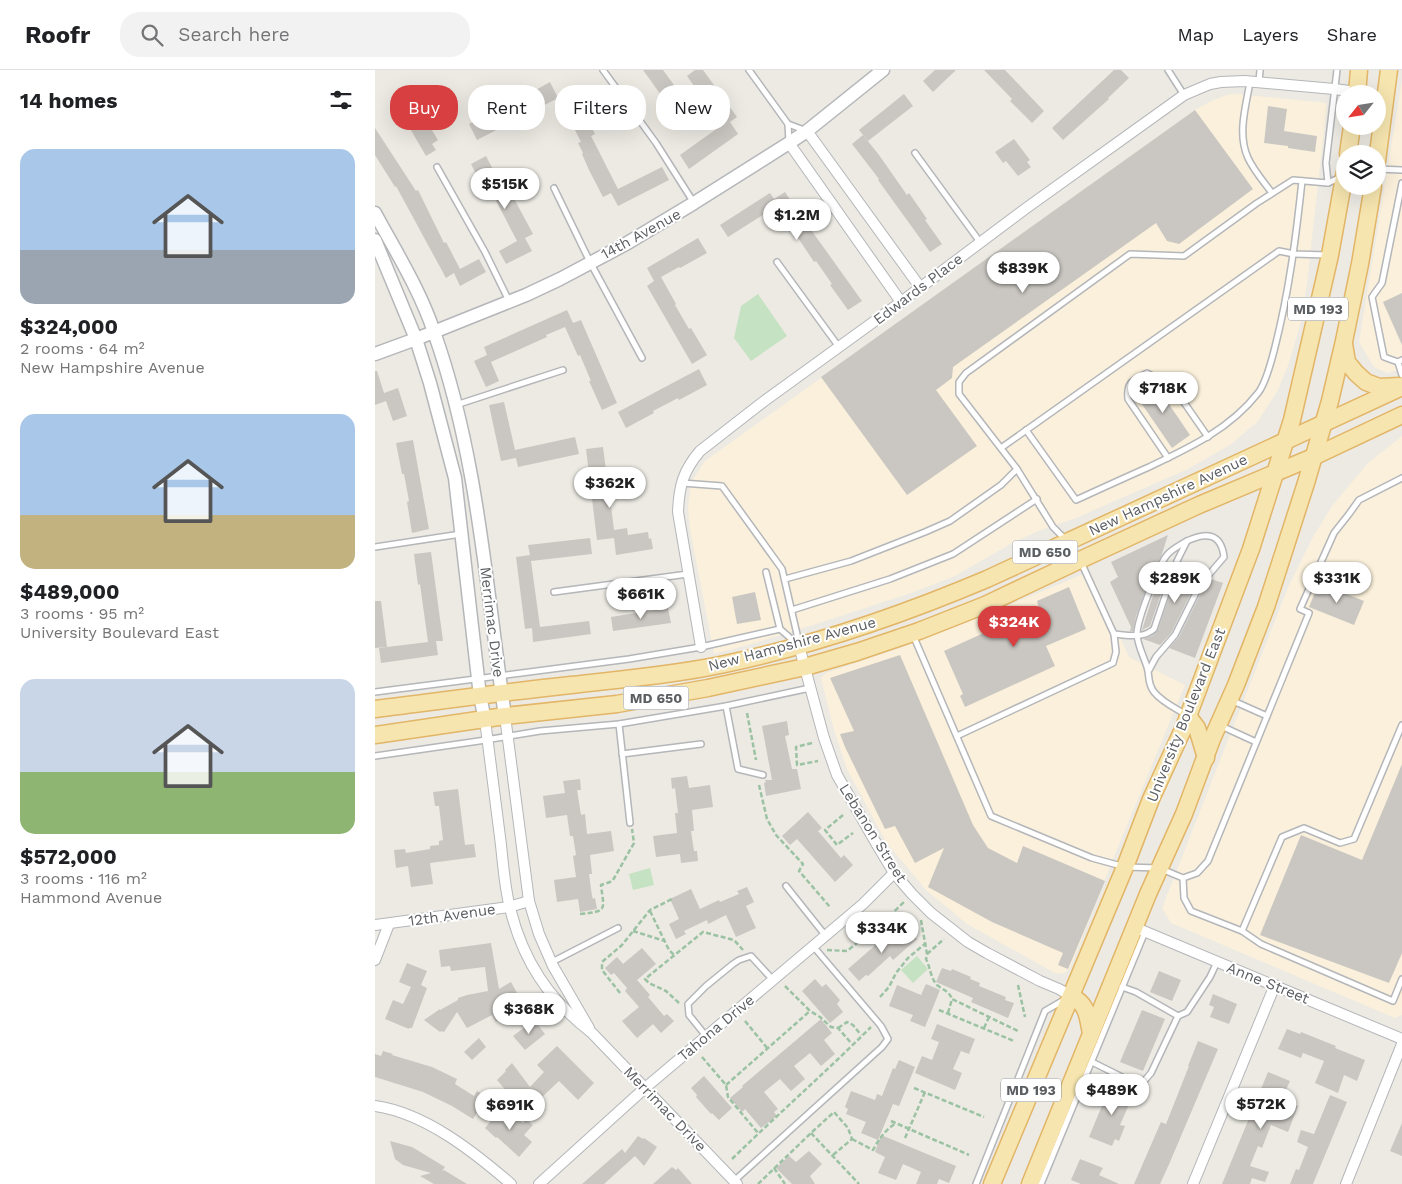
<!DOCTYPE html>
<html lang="en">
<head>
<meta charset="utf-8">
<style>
	body { margin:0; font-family:"Work Sans",sans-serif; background:#f2f2f2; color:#202124; height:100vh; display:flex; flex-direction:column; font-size:19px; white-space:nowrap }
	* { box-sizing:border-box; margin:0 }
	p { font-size:16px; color:#757577 }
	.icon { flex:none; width:28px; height:28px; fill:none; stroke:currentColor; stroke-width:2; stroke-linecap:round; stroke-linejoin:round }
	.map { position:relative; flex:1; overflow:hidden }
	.drawer { display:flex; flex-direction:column; background:#fff; width:375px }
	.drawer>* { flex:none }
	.hud { position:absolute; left:15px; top:15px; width:475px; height:45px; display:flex; gap:10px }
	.needle { width:32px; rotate:240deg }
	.controls { position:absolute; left:961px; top:15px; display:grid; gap:10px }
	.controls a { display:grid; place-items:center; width:50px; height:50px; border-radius:50%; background:#fff; box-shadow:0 5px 20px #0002; font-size:25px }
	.price { position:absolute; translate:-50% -42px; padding:0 11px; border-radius:18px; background:#fff; color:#222; font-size:16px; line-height:32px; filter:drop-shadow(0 1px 2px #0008) }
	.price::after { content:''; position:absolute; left:50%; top:30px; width:15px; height:11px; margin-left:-8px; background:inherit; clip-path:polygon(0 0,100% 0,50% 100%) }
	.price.selected { background:#d73f40; color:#fff }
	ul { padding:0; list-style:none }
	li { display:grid; align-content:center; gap:10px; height:265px; padding:0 20px }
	li span { display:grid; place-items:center; height:155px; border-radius:15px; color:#555 }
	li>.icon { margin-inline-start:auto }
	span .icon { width:90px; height:90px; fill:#fffc; stroke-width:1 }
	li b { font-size:21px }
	h2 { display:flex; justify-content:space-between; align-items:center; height:60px; padding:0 20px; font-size:21px }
	.tag { padding:0 18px; border-radius:20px; background:#fff; box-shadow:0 5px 20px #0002; font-size:18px; line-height:45px }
	.tag.selected { background:#d73f40; color:#fff }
	header { display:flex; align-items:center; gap:30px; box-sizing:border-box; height:70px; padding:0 25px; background:#fff; border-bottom:1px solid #e0e0e0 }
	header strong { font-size:24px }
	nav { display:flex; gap:28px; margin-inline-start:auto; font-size:18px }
	.search { width:350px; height:45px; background:#f2f2f2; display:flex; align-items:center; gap:12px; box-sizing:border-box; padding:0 18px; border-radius:20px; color:#757577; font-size:19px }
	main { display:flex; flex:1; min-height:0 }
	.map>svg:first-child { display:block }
	.commercial { fill:#faf0db }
	.green { fill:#c5e2c2 }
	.building { fill:#cac7c2 }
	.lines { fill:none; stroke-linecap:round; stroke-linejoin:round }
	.service-casing { stroke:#b4b6b9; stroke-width:8 }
	.minor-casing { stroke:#b4b6b9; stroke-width:12 }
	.tertiary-casing { stroke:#b4b6b9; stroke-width:15 }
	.primary-casing { stroke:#e2b567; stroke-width:19 }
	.path { stroke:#9cc2a4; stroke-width:2.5; stroke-dasharray:5 2.5; stroke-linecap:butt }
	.service { stroke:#fff; stroke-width:5 }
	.minor { stroke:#fff; stroke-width:10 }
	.tertiary { stroke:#fff; stroke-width:12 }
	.primary { stroke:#f6e5af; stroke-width:16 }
	.labels { text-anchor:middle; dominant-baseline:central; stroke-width:4; stroke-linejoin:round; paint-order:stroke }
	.shield { fill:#fff; stroke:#8d8f91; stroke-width:1 }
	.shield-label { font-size:14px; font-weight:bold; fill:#5c5f62 }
	.street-label { font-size:15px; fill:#5c5f62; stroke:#fff }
</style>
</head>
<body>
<header>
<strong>Roofr</strong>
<div class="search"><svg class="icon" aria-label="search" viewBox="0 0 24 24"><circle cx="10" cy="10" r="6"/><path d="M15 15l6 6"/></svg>Search here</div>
<nav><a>Map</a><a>Layers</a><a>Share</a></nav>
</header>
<main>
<section class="drawer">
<h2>14 homes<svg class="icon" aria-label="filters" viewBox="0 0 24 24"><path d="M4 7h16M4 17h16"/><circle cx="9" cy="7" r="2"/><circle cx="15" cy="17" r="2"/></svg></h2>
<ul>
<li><span style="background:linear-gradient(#a9c7e8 65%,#9aa5b1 0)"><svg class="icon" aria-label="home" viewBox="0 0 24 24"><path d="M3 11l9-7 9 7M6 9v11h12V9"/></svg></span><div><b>$324,000</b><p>2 rooms · 64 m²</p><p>New Hampshire Avenue</p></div></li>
<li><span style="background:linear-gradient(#a9c7e8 65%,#c2b280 0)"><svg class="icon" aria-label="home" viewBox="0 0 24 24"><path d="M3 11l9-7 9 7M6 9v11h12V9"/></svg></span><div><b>$489,000</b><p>3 rooms · 95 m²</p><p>University Boulevard East</p></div></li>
<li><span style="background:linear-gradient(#c9d6e8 60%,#8fb573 0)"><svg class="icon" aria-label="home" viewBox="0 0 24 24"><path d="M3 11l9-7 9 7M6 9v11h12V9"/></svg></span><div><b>$572,000</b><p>3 rooms · 116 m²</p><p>Hammond Avenue</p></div></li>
</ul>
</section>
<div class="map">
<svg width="1027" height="1114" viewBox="0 0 1027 1114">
	<rect width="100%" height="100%" fill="#eceae3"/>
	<g class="commercial">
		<polygon points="1027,10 1027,299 1012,303 999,297 984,272"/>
		<polygon points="862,24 952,33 932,213 926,252 914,293 903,320 883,351 855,375 813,399 701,448 666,460 637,473 580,506 536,523 457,549 380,573 339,584 315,459 313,438 316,413 330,391 820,40 836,31 852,25"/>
		<polygon points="1027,366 1027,945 1020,948 796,853 787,838 914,515 938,467 957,436 992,394"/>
		<polygon points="715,501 754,587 810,615 736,794 695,898 688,904 680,903 592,854 551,820 511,772 472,699 459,660 446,608 451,603 525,578 678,517"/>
	</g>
	<g class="green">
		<polygon points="383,224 412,266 376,291 359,268 366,236"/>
		<polygon points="275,798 279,815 258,820 254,804"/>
		<polygon points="542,886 553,899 538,913 526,900"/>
	</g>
	<g class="building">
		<polygon points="268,0 288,0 299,15 286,25"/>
		<polygon points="320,0 328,0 362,47 355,52 363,64 314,99 305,85 347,55 312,6"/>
		<polygon points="560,0 581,0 558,22 548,11"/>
		<polygon points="609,0 630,0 669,41 657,53 635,31 637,29"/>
		<polygon points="739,0 746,0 754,8 733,28 734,29 688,70 677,58"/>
		<polygon points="175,12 183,28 102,70 94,54 122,39 123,41"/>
		<polygon points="529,24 538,36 493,71 484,60"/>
		<polygon points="893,36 912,39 909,61 942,66 940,82 913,78 913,76 889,73"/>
		<polygon points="207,37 220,64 216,66 243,119 287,97 294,110 243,136 236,123 228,127 214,100 207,84 208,83 203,73 206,72 192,44"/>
		<polygon points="820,40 878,119 804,174 792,171 781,153 578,297 577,308 561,320 602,376 532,425 446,307"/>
		<polygon points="54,42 61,53 55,57 63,70 57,74 61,80 51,86 33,55"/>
		<polygon points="0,58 41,121 43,120 69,173 71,172 85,199 104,189 111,202 85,216 79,203 71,208 21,116 20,117 0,85"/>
		<polygon points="488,65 504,85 532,125 534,123 552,149 550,150 567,174 555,182 503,110 504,109 477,74"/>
		<polygon points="639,69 655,90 652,92 656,97 643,106 631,91 628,93 620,82"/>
		<polygon points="111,86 125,113 128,112 133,122 135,121 143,136 158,164 150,168 157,181 131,194 124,181 142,171 115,119 110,122 96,94"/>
		<polygon points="410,122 433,158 434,157 487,231 473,240 455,215 457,214 441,191 439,192 402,136 353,167 345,155 395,123 399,129"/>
		<polygon points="323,168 332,183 305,198 304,197 286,207 301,234 300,235 314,259 316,258 332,285 317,294 272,216 279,211 272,198"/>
		<polygon points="1027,223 1027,275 1008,232"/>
		<polygon points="192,240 198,253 206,250 242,333 227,340 214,311 216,311 205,285 203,286 190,257 171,265 172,267 116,292 124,311 111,317 99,291 112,285 109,277"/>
		<polygon points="324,299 332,315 304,330 303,328 278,341 279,343 251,358 243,342"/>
		<polygon points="0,301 2,301 9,323 23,318 32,346 18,351 11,331 0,335"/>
		<polygon points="778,311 815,365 797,378 760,324"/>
		<polygon points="129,332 140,380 200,367 204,384 143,397 141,388 126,391 114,335"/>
		<polygon points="38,370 54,459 37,463 32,432 34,431 29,404 27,404 21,373"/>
		<polygon points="228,377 232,408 230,409 234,437 236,436 239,460 252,458 253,465 273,462 274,469 276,468 278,479 241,485 239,468 222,470 211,379"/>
		<polygon points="793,465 786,487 770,522 761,546 758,561 755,561 756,557 735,512 743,507 736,492"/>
		<polygon points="215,468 217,484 156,491 165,557 214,551 216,564 158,572 157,558 150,559 141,487 155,485 153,475"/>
		<polygon points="56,482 68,571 61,571 63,585 6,593 4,578 53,572 45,514 43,515 39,484"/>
		<polygon points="792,493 796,495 775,556 767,560 778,525"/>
		<polygon points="804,497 827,506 821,513 796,563 785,575 768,569 777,566 783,560"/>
		<polygon points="836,509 848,513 820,588 794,578 804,567 829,517"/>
		<polygon points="944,513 989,531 979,555 934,537"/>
		<polygon points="694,517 711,559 671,576 680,596 590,637 585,626 588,624 569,581 664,538 662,531"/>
		<polygon points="380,522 386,550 362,554 357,527"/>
		<polygon points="0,531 6,531 12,577 0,578"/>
		<polygon points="293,538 296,553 238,561 236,547"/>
		<polygon points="525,585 598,755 613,778 642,793 648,776 730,811 693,899 683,895 688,883 617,852 553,817 569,778 540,793 520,756 510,759 470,677 465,664 479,661 455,608"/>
		<polygon points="412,651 414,665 410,666 417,699 422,699 426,719 391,726 389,713 391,712 390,710 397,710 387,656"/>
		<polygon points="1027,694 1027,883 1014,913 885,865 926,765 987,790"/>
		<polygon points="312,706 314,718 335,715 338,737 317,740 319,761 316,761 319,781 322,781 323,791 306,793 305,784 281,787 278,766 302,763 300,743 303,743 300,718 297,719 296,708"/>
		<polygon points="205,709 206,720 202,720 206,745 210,744 212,764 236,761 239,781 215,785 217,804 214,804 217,826 218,829 220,828 222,839 205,842 203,829 182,832 179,810 201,807 198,786 201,785 198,766 195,766 192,745 171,748 168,726 190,723 188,711"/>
		<polygon points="83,719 90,775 99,774 101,787 55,793 58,814 36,817 33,796 21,798 19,780 30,779 31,783 55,779 55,776 64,775 64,771 68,770 64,736 60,736 58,722"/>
		<polygon points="433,742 447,758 443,761 466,788 469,785 478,795 460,812 422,769 415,775 407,766"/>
		<polygon points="372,817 379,832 371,836 381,858 361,867 351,845 333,854 332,850 309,861 311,864 301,869 294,854 304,849 295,829 316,819 325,839 344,830 345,832 364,824 362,821"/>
		<polygon points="530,856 542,869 518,890 515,886 493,906 491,905 484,911 473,899 504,872 507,876"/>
		<polygon points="116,873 124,919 136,912 149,936 121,952 117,945 92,958 82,942 69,962 66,961 65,962 49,950 65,939 65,940 83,930 83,928 92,925 113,921 110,897 76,901 75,896 66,897 64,880"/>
		<polygon points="267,878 281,894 262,910 275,925 273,927 289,946 292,944 299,951 286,963 278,954 262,968 247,951 264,937 250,921 252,918 239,903 236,905 230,898 242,887 248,894"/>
		<polygon points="32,893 52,901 46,915 52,918 37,958 34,958 34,959 10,949 18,930 28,934 36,917 24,912"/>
		<polygon points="567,898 576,901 577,899 596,907 595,909 605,913 604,916 631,927 630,930 639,933 633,948 596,932 598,928 561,912"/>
		<polygon points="784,901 806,910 797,931 775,922"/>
		<polygon points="440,909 447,917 451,914 465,930 462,934 468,942 455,953 427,921"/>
		<polygon points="551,914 565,920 550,957 535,951 538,945 514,936 522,915 546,925"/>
		<polygon points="838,924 862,934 854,954 835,947 839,937 834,935"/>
		<polygon points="767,940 790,949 768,1001 745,992"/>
		<polygon points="446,949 457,963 449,970 460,984 446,996 435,983 419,996 430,1009 416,1021 405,1009 389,1022 403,1039 399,1042 402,1046 386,1058 370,1039 367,1042 355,1028 368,1017 367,1016"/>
		<polygon points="159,950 170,964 150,980 138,966"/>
		<polygon points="562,954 600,969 594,984 586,981 578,999 587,1003 580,1020 540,1003 547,986 557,990 564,972 556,969"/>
		<polygon points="912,959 925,964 926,962 961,976 960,978 990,990 982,1011 969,1005 963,1023 940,1013 949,991 928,983 926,988 903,979"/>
		<polygon points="104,968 111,977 97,990 89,982"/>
		<polygon points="823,971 843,979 795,1092 785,1114 759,1114 786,1052 791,1054 814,996 813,996"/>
		<polygon points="182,976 219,1013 203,1030 184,1011 164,1030 169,1037 165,1041 146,1021 138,1029 122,1010 131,1001 130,1000 137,993 155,1017 169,1002 162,995"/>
		<polygon points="8,981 18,984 17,985 57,997 82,1009 80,1014 99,1026 102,1021 112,1027 98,1049 77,1036 48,1022 0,1007 0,984 6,986"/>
		<polygon points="524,990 540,997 524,1036 518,1034 503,1070 486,1063 491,1052 471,1044 473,1039 470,1037 476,1021 500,1030 502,1024 507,1026 518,998 520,999"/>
		<polygon points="893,1002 915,1011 907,1029 923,1036 913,1062 896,1055 887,1078 883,1076 875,1096 894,1102 890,1112 877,1108 875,1114 847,1114"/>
		<polygon points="329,1006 357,1038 344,1050 337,1043 336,1044 321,1027 322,1025 316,1018"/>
		<polygon points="736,1014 759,1023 745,1055 750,1056 744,1071 740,1069 737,1076 714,1067"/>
		<polygon points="955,1025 972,1032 938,1114 915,1114 921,1099 924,1100 933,1077 922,1072 926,1060 939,1064"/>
		<polygon points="128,1036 148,1053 151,1049 158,1055 149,1065 157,1072 144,1087 122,1067 121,1068 110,1058"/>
		<polygon points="1027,1053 1027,1086 1015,1081"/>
		<polygon points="506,1065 581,1096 574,1113 564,1109 562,1114 541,1114 546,1102 528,1094 521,1110 503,1103 510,1087 500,1082"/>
		<polygon points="263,1066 268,1069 269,1068 282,1077 269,1096 260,1086 229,1114 207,1114 247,1079 250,1083"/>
		<polygon points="15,1071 37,1077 70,1097 67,1101 69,1100 92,1114 59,1114 45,1106 56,1103 28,1095 20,1089"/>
		<polygon points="434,1081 447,1094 435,1106 440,1114 417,1114 401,1098 414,1086 421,1092"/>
		<polygon points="705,1089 728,1098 724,1105 744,1114 706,1114 696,1110"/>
		<polygon points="297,1097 301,1100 303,1098 317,1114 278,1114"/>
	</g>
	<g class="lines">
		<g class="service-casing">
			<g id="service">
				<polyline points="228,0 281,73 319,133"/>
				<polyline points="374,0 413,54 414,72"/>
				<polyline points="793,0 809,25"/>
				<path d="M 875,12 C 871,36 862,64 873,88 C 879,101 889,112 897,123"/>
				<polyline points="884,12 885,0"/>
				<polyline points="413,54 429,60"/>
				<polyline points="540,83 605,172"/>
				<polyline points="62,97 110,182 134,231"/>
				<polyline points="1002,99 1027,100"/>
				<polyline points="953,113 951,93 962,0"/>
				<polyline points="179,118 215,192 267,288"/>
				<polyline points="402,192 464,277"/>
				<polyline points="1027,290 1023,292 1027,305"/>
				<polyline points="1023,292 1009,287 997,227 1007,213 1027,113"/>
				<polyline points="81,335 188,300"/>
				<path d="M 651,360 L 701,430 C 725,419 749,408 774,397 C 814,378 855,359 883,323 C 891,313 897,289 900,277 C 914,222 921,167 927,111"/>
				<polyline points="626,378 904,181 919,184 952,185"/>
				<path d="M 793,388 L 753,329 C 751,312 758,310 772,303 L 799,318 L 833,367"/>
				<polyline points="307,413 347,416 407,499 424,573"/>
				<polyline points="0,477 86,464"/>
				<polyline points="391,502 405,559 422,574"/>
				<polyline points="410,509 476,491 550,462 575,451 626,415 642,399"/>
				<polyline points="179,522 313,504"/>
				<polyline points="417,540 515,509 578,484 662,429"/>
				<path d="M 739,564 C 752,565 768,569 779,559 L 802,491 L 812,471"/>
				<polyline points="538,565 616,746 717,788 750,797 784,798 808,808 822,803 833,791 934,543 925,539 959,463 974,444 984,430 1027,408"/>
				<path d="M 774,600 L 781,587 L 800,565 L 825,515 L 849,487 C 846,462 830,462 810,472 C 804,476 797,479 792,485 C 783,496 762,550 762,564 C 762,574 769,587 772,597 C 775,606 772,613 779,622 C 787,632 800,638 810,644"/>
				<polyline points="0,622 254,589 326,577 405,559"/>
				<polyline points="856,630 892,646"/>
				<polyline points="351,636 363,699 388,705"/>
				<polyline points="244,654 255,753"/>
				<polyline points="844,655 881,672"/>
				<polyline points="582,666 738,593 741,582 739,564 705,490 692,471 678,457 642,399 584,324 584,312 591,303 755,184 809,186 882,133 918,110 953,113 966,107"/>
				<polyline points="247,684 326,674"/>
				<polyline points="0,686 104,671 165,661 244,654 351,636 435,618"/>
				<polyline points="808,808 809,828 816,841 867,861 907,767 929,758 965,773 979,769 1027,655"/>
				<polyline points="411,816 450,865"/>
				<polyline points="867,861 886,874 1018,931 1027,909"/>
				<polyline points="177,892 243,858"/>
				<polyline points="747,917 761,922 803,946"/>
				<polyline points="331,966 314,945 313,934 331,916 358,894 364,890 376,886 398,910"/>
				<polyline points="717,992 761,1014 770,1010 776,1003 803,946 812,942 835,907 842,892"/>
				<polyline points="359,1111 507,977 513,969 506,956 438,876"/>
				<polyline points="601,1114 670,941 689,930"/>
				<polyline points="666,1114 770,862"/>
			</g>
		</g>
		<g class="minor-casing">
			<g id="minor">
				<polyline points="432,61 545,217"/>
				<polyline points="414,73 526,232"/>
				<polyline points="424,576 449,668 462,705 501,773 519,803 537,824 556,843 593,872 612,883 665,911 684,919 696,926"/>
				<path d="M 326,577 L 303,442 C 304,416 308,401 325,381 L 388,332 L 526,232 L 650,139 L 809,25 L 835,14 L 846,12 L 870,11 L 959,19 L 982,22"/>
				<polyline points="130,646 154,831 164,864 178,896 214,958"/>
				<path d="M 110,650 C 115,689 120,728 125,767 C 128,790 129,815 135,838 C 148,891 174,930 217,963 L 362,1114"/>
				<polyline points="0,855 134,837 154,831"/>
				<polyline points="759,857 1027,969"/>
				<polyline points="0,890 14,854"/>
				<path d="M 0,1036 C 50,1043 99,1082 136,1114"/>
				<polyline points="164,1114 270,1018 488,834 519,803"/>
				<polyline points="818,1114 900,915"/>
				<polyline points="971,1114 1027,974"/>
			</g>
		</g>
		<g class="tertiary-casing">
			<g id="tertiary">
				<path d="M 0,143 C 21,182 45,220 59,262 C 103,386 111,518 130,646"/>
				<polyline points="0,170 41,269 55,313 80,408 105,626 110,650"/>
				<polyline points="0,284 41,269 151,225 185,209 249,175 319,133 414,73 432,61 508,0"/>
			</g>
		</g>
		<g class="primary-casing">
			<g id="primary">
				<polyline points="982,24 984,0"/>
				<polyline points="973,84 977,56"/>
				<polyline points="1002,91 1014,0"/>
				<polyline points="969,274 972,292 981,303 991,312 1004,317 1025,316"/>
				<path d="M 0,639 C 65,631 130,622 196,615 C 247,609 299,605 350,594 C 440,575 527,545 612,509 L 1027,317"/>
				<polyline points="813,646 822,658 831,688"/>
				<polyline points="0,665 130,646 242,634 333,618 430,597 482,582 544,561 610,535 705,490 824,435 938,387 1027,345"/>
				<path d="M 696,926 C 713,935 712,945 716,963"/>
				<polyline points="617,1114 750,797 776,729 809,657 876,479 917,350 955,185 970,102"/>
				<polyline points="655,1114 773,824 809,744 837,669 861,615 891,537 931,413 955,331 969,271 985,194 998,116"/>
			</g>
		</g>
		<g class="path">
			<polyline points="372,643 381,690"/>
			<polyline points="437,673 421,677 422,695 443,691"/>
			<polyline points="384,715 392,749 401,765 428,794 424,801 455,837"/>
			<polyline points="468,745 450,760 462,775 478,763"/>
			<polyline points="275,841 294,880 299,885"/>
			<path d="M 205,844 C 233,841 229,841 226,815 L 235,812 L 238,810 L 259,773 L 257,759"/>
			<path d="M 546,850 L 552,884 L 551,889 C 556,899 555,907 562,915 C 568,920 574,921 577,929"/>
			<polyline points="258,861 290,871"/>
			<polyline points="452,880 472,881 506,854 529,832"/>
			<polyline points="552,884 569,869"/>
			<polyline points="643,915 650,947"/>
			<polyline points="410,916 435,941 445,947 456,957 463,958 477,974"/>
			<polyline points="245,923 227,900 227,892 247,875 275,840 297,829"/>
			<polyline points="505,927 514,917 521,903 533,888 551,873"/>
			<polyline points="304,933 291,921 274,913 270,909 328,862 359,870 368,880"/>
			<polyline points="564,940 639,971"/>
			<polyline points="573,943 577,929 643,961"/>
			<polyline points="370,951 393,979"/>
			<polyline points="463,958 472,952 478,955 486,965"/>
			<polyline points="609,958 614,947"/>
			<polyline points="327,987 351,1015 353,1027 383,1063"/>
			<polyline points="351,1015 435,941"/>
			<polyline points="539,1018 609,1047"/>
			<polyline points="516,1051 594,1085"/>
			<polyline points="436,1063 484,1114"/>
			<polyline points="530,1068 550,1022"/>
			<path d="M 477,1069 L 498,1080 C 504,1069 510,1060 521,1053"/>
			<path d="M 357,1089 C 403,1044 451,1002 496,957"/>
			<polyline points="399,1098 410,1114"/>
			<polyline points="383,1114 436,1063 459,1042 473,1058 477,1069 458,1085"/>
		</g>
		<use href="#service" class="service"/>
		<use href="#minor" class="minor"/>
		<use href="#tertiary" class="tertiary"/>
		<use href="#primary" class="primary"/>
	</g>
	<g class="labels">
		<g class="shield">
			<rect x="913" y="227.5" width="60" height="23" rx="4"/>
			<rect x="637.5" y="470.5" width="65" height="23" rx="4"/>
			<rect x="248.5" y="616.5" width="65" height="23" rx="4"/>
			<rect x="626" y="1008.5" width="60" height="23" rx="4"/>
		</g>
		<g class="shield-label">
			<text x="943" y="239">MD 193</text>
			<text x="670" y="482">MD 650</text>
			<text x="281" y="628">MD 650</text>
			<text x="656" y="1020">MD 193</text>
		</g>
		<g class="street-label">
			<text transform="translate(266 164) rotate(-29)">14th Avenue</text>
			<text transform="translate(543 219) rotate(-37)">Edwards Place</text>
			<text transform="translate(793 425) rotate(-25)">New Hampshire Avenue</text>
			<text transform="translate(117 552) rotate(83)">Merrimac Drive</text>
			<text transform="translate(417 574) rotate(-15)">New Hampshire Avenue</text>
			<text transform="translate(811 645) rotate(-68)">University Boulevard East</text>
			<text transform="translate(498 763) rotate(58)">Lebanon Street</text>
			<text transform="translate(77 845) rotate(-8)">12th Avenue</text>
			<text transform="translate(893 913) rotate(22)">Anne Street</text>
			<text transform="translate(341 958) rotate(-40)">Tahona Drive</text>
			<text transform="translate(290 1039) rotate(46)">Merrimac Drive</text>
		</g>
	</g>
</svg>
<div class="controls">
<a><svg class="needle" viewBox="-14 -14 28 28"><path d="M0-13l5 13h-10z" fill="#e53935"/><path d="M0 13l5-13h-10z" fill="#757577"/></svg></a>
<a><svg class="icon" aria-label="layers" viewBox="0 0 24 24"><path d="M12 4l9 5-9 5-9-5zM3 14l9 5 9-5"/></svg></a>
</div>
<b class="price" style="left:130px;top:140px">$515K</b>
<b class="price" style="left:422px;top:171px">$1.2M</b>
<b class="price" style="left:648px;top:224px">$839K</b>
<b class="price" style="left:788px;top:344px">$718K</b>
<b class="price" style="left:235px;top:439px">$362K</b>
<b class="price" style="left:800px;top:534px">$289K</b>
<b class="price" style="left:962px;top:534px">$331K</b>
<b class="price" style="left:266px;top:550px">$661K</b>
<b class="price selected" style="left:639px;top:578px">$324K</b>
<b class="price" style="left:507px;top:884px">$334K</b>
<b class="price" style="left:154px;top:965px">$368K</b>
<b class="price" style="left:737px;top:1046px">$489K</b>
<b class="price" style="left:886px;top:1060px">$572K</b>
<b class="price" style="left:135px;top:1061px">$691K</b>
<div class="hud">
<a class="tag selected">Buy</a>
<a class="tag">Rent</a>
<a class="tag">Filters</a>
<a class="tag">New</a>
</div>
</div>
</main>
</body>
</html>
